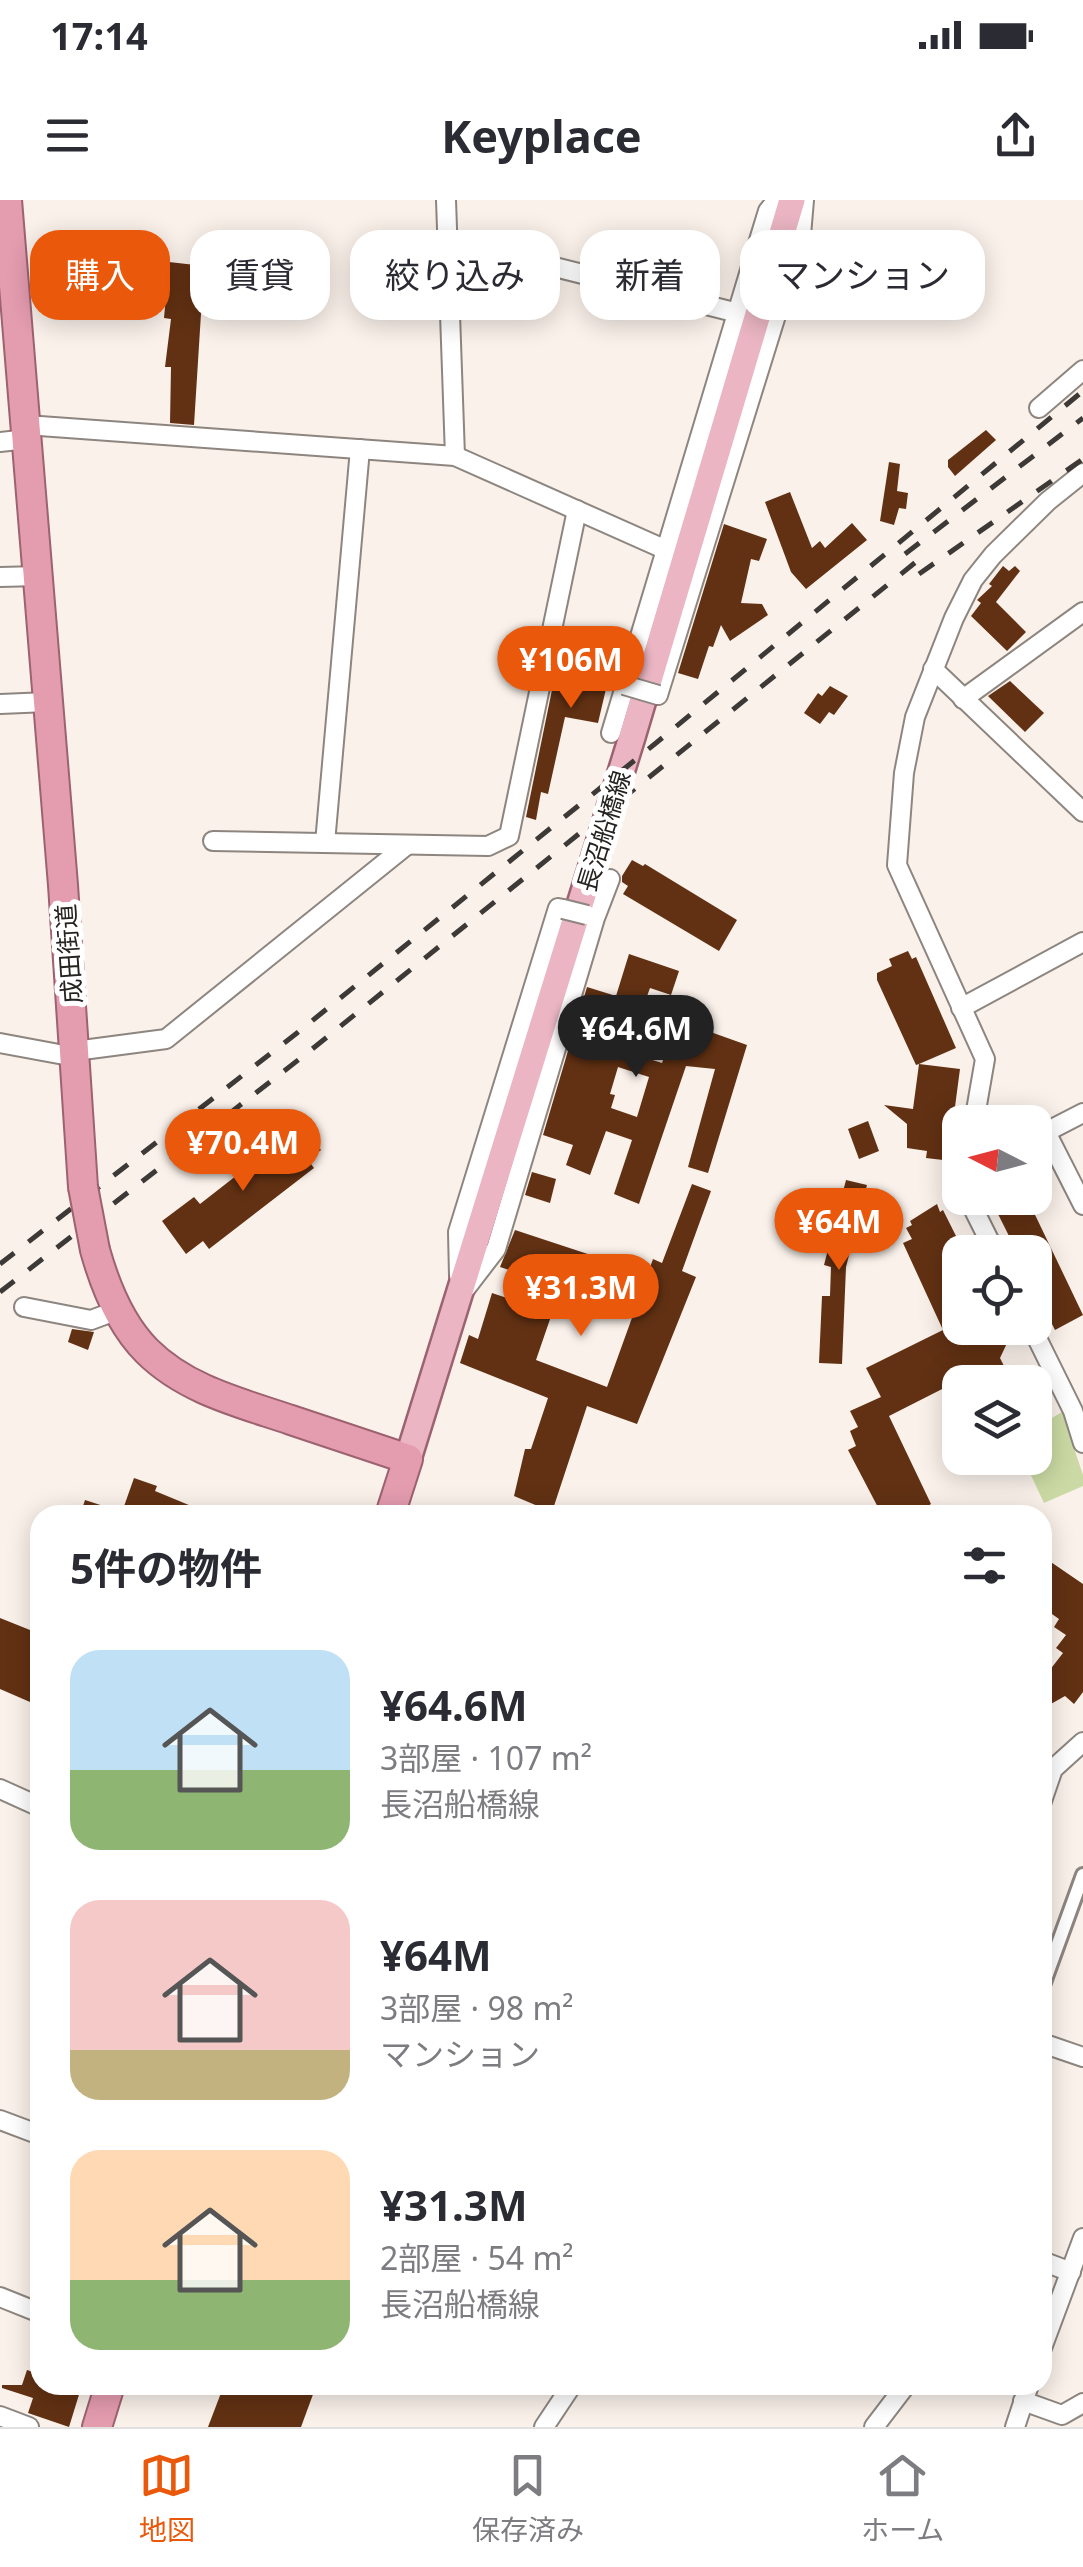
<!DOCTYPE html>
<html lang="ja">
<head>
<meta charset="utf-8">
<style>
	body { margin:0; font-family:"Noto Sans","Noto Sans JP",sans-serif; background:#f7f7f7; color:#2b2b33; height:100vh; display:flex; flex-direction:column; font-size:38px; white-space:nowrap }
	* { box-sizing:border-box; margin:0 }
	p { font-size:32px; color:#7c7c81 }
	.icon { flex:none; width:55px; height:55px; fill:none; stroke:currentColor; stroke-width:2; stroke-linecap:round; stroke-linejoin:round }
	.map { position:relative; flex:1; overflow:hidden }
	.side { position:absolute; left:30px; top:1305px; width:1022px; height:890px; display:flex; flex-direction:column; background:#fff; border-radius:30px; box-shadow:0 5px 25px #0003 }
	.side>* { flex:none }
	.guide { position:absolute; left:30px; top:30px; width:1025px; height:90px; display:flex; gap:20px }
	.needle { width:65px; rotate:276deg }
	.tools { position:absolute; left:942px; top:905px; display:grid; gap:20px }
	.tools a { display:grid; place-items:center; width:110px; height:110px; border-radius:20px; background:#fff; box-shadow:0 5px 25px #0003; font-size:50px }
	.price { position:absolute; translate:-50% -85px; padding:0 22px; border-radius:35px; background:#ea580c; color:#fff; font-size:32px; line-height:65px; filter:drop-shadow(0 2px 5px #0008) }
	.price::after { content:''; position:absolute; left:50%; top:60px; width:30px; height:22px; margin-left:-15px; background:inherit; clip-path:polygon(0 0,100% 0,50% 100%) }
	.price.active { background:#222; color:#fff }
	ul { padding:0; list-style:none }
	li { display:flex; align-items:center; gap:30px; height:250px; padding:0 40px }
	li span { display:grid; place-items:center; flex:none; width:280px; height:200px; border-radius:30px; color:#555 }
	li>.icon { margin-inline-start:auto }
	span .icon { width:120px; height:120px; fill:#fffc; stroke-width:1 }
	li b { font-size:42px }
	h2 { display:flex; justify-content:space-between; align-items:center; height:120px; padding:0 40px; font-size:42px }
	.tag { padding:0 35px; border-radius:30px; background:#fff; box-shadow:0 5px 25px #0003; font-size:35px; line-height:90px }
	.tag.active { background:#ea580c; color:#fff }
	.status { display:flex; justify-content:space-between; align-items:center; height:70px; padding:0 50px; background:#fff; direction:ltr }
	.status svg { height:28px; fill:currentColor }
	header { display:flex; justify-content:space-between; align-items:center; height:130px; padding:0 40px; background:#fff; font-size:45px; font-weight:700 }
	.dock { display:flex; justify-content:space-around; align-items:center; height:140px; border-top:2px solid #e1e1e2; background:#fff; font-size:28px; color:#7c7c81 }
	.dock a { display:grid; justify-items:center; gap:5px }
	.dock .active { color:#ea580c }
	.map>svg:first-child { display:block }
	.green { fill:#cbdaa4 }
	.building { fill:#623113; fill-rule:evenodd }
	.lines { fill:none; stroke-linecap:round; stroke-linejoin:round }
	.pedestrian-casing { stroke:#8d857f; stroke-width:18 }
	.minor-casing { stroke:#8d857f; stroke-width:22 }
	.primary-casing { stroke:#9d6270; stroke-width:30 }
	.trunk-casing { stroke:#9d6270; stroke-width:32 }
	.pedestrian { stroke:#fff; stroke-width:12 }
	.minor { stroke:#fff; stroke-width:18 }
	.primary { stroke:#ebb5c3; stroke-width:25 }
	.trunk { stroke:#e49caf; stroke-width:28 }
	.rail { stroke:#3d3937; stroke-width:5; stroke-dasharray:18 18; stroke-linecap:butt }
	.minor-bridge-casing { stroke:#8d857f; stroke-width:22; stroke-linecap:butt }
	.trunk-bridge-casing { stroke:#9d6270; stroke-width:32; stroke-linecap:butt }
	.minor-bridge { stroke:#fff; stroke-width:18 }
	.trunk-bridge { stroke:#e49caf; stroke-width:28 }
	.labels { text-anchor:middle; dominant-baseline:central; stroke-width:10; stroke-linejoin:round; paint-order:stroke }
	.street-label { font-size:25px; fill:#252220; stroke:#fff }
</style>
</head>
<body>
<div class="status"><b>17:14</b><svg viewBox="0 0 49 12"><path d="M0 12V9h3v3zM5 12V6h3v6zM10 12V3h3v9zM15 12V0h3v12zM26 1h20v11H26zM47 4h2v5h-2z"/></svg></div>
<header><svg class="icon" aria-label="menu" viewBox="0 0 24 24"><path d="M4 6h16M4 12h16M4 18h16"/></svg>Keyplace<svg class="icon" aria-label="share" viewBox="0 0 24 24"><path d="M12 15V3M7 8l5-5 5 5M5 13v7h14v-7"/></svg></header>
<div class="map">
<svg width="1083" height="2227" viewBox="0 0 1083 2227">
	<rect width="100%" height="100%" fill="#faf1ea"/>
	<polygon class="green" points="1062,1212 1083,1275 1083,1286 1044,1303 1023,1258 1035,1258 1035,1228"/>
	<g class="building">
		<polygon points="169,62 204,66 194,225 170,223 171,167 165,167 171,119 164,118"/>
		<polygon points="986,230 996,240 955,276 948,267 948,260"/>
		<polygon points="889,262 900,264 897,291 908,293 906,309 899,308 894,325 880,321"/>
		<polygon points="790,292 812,348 820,341 825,348 852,323 867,340 806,389 791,372 765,302"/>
		<polygon points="724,324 767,339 759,361 751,359 741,403 762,404 768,415 730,441 721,425 713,447 709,446 698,479 678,473"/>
		<polygon points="1003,366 1009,371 1015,366 1020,371 996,402 1026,432 1007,451 971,416 981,403 977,400 992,386 989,384"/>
		<polygon points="574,447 616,454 612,477 609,476 598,523 565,517 548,594 541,592 536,620 526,617 553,485 564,485 570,452 574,452"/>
		<polygon points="1010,481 1044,513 1025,532 988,496"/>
		<polygon points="830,486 848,496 834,515 829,512 820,524 804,513 818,493 822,496"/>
		<polygon points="632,660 643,666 645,664 737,720 719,751 623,694 628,686 622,682 622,676"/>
		<polygon points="908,751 912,759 916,757 956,848 919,864 960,869 949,952 944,952 943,960 926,958 927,951 907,948 907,924 884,905 913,909 919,864 916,865 877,780 877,773 892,766 889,759"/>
		<path d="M 629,754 L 679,771 L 671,795 L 650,788 L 627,852 L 662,863 L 677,820 L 747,845 L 708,973 L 688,967 L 715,869 L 686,866 L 639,1004 L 614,994 L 632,940 L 606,931 L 590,975 L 566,965 L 573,945 L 543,935 L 587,787 L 616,796 ZM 618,867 L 649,877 L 637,917 L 611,908 L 615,895 L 610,894 Z"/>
		<polygon points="868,921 879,951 859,959 848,929"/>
		<polygon points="301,924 321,950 308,960 314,968 209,1049 203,1041 186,1054 162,1021 194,997 200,1004 241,972 244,976 277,951 273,946"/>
		<polygon points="532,972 556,979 550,1003 525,995"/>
		<polygon points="846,980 867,985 846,1067 842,1164 819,1163 822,1096 830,1096 831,1067 824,1065"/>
		<path d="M 692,984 L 711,991 L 682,1071 L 696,1077 L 637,1224 L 587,1206 L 552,1312 L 514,1296 L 525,1249 L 531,1249 L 548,1198 L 460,1163 L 469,1135 L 478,1139 L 492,1093 L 507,1098 L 515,1072 L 500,1067 L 515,1030 L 621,1065 L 616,1083 L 642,1090 L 653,1059 L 662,1063 ZM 559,1093 L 596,1106 L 598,1100 L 609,1103 L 611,1099 L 637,1104 L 607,1187 L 536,1160 Z"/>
		<polygon points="990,998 1027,998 1083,1115 1055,1130 1035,1090 1035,1052 1017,1052"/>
		<polygon points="937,1004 940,1012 943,1010 964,1052 960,1052 960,1128 1001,1128 1008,1141 1000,1158 1012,1182 956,1182 889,1216 931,1304 928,1306 932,1315 882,1315 848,1250 856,1246 850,1231 858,1227 850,1211 881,1197 866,1168 943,1130 903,1043 912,1039 906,1028 912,1025 910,1021"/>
		<polygon points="72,1129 94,1132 88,1150 68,1142"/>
		<polygon points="134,1278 157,1286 155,1291 213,1315 80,1315 85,1300 122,1312"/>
		<polygon points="1042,1356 1083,1384 1083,1492 1074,1504 1065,1496 1042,1509 1042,1480 1063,1453 1056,1448 1066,1435 1054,1427 1059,1419 1042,1407"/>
		<polygon points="0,1418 40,1434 40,1493 33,1492 30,1502 0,1489"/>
		<polygon points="27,2170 40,2174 40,2185 82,2185 69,2227 28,2213 33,2198 2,2188 2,2185 22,2185"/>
		<polygon points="224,2185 304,2185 315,2189 301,2227 208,2227"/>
	</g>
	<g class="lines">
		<g class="pedestrian-casing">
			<polyline id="pedestrian" points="1042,1788 1083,1675"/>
		</g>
		<g class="minor-casing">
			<g id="minor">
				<polyline points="446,0 455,256"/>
				<polyline points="447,40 738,113"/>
				<polyline points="1039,208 1083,170"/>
				<polyline points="26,225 455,256 664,349"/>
				<polyline points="0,242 27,239"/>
				<polyline points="0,377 39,376"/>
				<polyline points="933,469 1083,612"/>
				<polyline points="658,495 801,35 804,0"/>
				<polyline points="963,499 1083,412"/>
				<polyline points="0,504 48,502"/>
				<polyline points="611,533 760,37 768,11 777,0"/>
				<polyline points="213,641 488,646 509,636 577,310"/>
				<polyline points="325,643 360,249"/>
				<polyline points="961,808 1083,742"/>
				<polyline points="0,843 75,857"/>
				<polyline points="75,851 166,839 407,645"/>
				<polyline points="1083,913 1046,932 1083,1005"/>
				<polyline points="974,922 985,859 897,665 904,573 915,517 954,418 973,380 993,355 1048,301 1083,273"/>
				<polyline points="968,998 995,1052"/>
				<polyline points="459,1076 458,1032 558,708 563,709"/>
				<polyline points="466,1088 496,1049 595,718 610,679"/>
				<polyline points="24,1107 91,1120 118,1110"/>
				<polyline points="1032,1128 1073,1211 1083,1243"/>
				<polyline points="0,1589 40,1607"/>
				<polyline points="1042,1601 1053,1569 1083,1542"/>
				<polyline points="1042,1843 1083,1857"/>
				<polyline points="0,1920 40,1935"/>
				<polyline points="1042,2061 1071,2072"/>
				<polyline points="0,2097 40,2113"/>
				<polyline points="1042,2148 1083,2038"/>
				<polyline points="1023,2201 1062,2215 1083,2203"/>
				<polyline points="0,2216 29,2227"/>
				<polyline points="544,2227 572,2185"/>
				<polyline points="874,2227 906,2185"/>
				<polyline points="1015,2227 1029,2185"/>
			</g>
		</g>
		<g class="primary-casing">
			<polyline id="primary" points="408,1259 632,537 792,0"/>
		</g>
		<g class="trunk-casing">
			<g id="trunk">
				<polyline points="7,0 63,685 83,987"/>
				<path d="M 95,1050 C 105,1086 120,1124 147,1151 C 186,1190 241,1203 291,1220 C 330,1233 369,1246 408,1259 L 390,1315"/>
				<polyline points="97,2227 110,2185"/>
			</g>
		</g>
		<use href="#pedestrian" class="pedestrian"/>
		<use href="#minor" class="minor"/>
		<use href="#primary" class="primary"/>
		<use href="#trunk" class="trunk"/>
		<g class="rail">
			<polyline points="905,354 1083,218"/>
			<polyline points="919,374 1083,259"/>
			<polyline points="0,1064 297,833 656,543 1083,191"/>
			<polyline points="0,1092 311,850 927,353"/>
		</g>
		<g class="minor-bridge-casing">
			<g id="minor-bridge">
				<polyline points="624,485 658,495"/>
				<polyline points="563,709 587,715"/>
			</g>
		</g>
		<g class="trunk-bridge-casing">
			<polyline id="trunk-bridge" points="83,987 95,1050"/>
		</g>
		<use href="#minor-bridge" class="minor-bridge"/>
		<use href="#trunk-bridge" class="trunk-bridge"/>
	</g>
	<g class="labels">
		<g class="street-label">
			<text transform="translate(603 631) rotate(-73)">長沼船橋線</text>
			<text transform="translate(68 754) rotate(-94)">成田街道</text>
		</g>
	</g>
</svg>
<div class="tools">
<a><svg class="needle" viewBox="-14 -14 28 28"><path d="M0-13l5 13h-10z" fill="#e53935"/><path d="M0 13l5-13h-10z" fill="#7c7c81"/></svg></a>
<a><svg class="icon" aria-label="locate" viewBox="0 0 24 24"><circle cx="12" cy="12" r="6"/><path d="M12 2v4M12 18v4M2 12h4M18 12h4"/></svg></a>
<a><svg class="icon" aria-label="layers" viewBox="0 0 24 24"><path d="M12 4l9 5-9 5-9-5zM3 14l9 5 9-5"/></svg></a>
</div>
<b class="price" style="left:571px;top:511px">¥106M</b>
<b class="price active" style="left:636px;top:880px">¥64.6M</b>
<b class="price" style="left:243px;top:994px">¥70.4M</b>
<b class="price" style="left:839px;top:1073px">¥64M</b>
<b class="price" style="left:581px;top:1139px">¥31.3M</b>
<div class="guide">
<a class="tag active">購入</a>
<a class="tag">賃貸</a>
<a class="tag">絞り込み</a>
<a class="tag">新着</a>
<a class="tag">マンション</a>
</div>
<section class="side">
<h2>5件の物件<svg class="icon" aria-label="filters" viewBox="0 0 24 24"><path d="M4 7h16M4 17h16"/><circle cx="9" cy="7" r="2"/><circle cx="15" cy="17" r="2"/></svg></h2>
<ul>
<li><span style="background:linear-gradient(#bfe0f5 60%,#8fb573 0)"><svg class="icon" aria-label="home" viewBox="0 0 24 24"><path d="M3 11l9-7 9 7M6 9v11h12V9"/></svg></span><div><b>¥64.6M</b><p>3部屋 · 107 m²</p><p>長沼船橋線</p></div></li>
<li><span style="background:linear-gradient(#f6c9c9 75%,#c2b280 0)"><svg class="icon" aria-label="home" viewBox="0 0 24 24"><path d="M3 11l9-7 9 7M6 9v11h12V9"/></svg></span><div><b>¥64M</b><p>3部屋 · 98 m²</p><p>マンション</p></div></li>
<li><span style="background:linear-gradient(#ffd9b3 65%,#8fb573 0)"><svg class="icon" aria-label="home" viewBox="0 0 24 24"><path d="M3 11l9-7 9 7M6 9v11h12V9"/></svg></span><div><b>¥31.3M</b><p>2部屋 · 54 m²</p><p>長沼船橋線</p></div></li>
</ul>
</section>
</div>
<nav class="dock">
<a class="active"><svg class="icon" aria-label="map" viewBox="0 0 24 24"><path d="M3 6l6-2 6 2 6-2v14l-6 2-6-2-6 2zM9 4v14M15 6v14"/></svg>地図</a>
<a><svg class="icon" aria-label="saved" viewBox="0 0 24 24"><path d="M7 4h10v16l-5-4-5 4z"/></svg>保存済み</a>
<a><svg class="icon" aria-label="home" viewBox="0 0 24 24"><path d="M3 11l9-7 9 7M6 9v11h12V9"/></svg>ホーム</a>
</nav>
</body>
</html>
